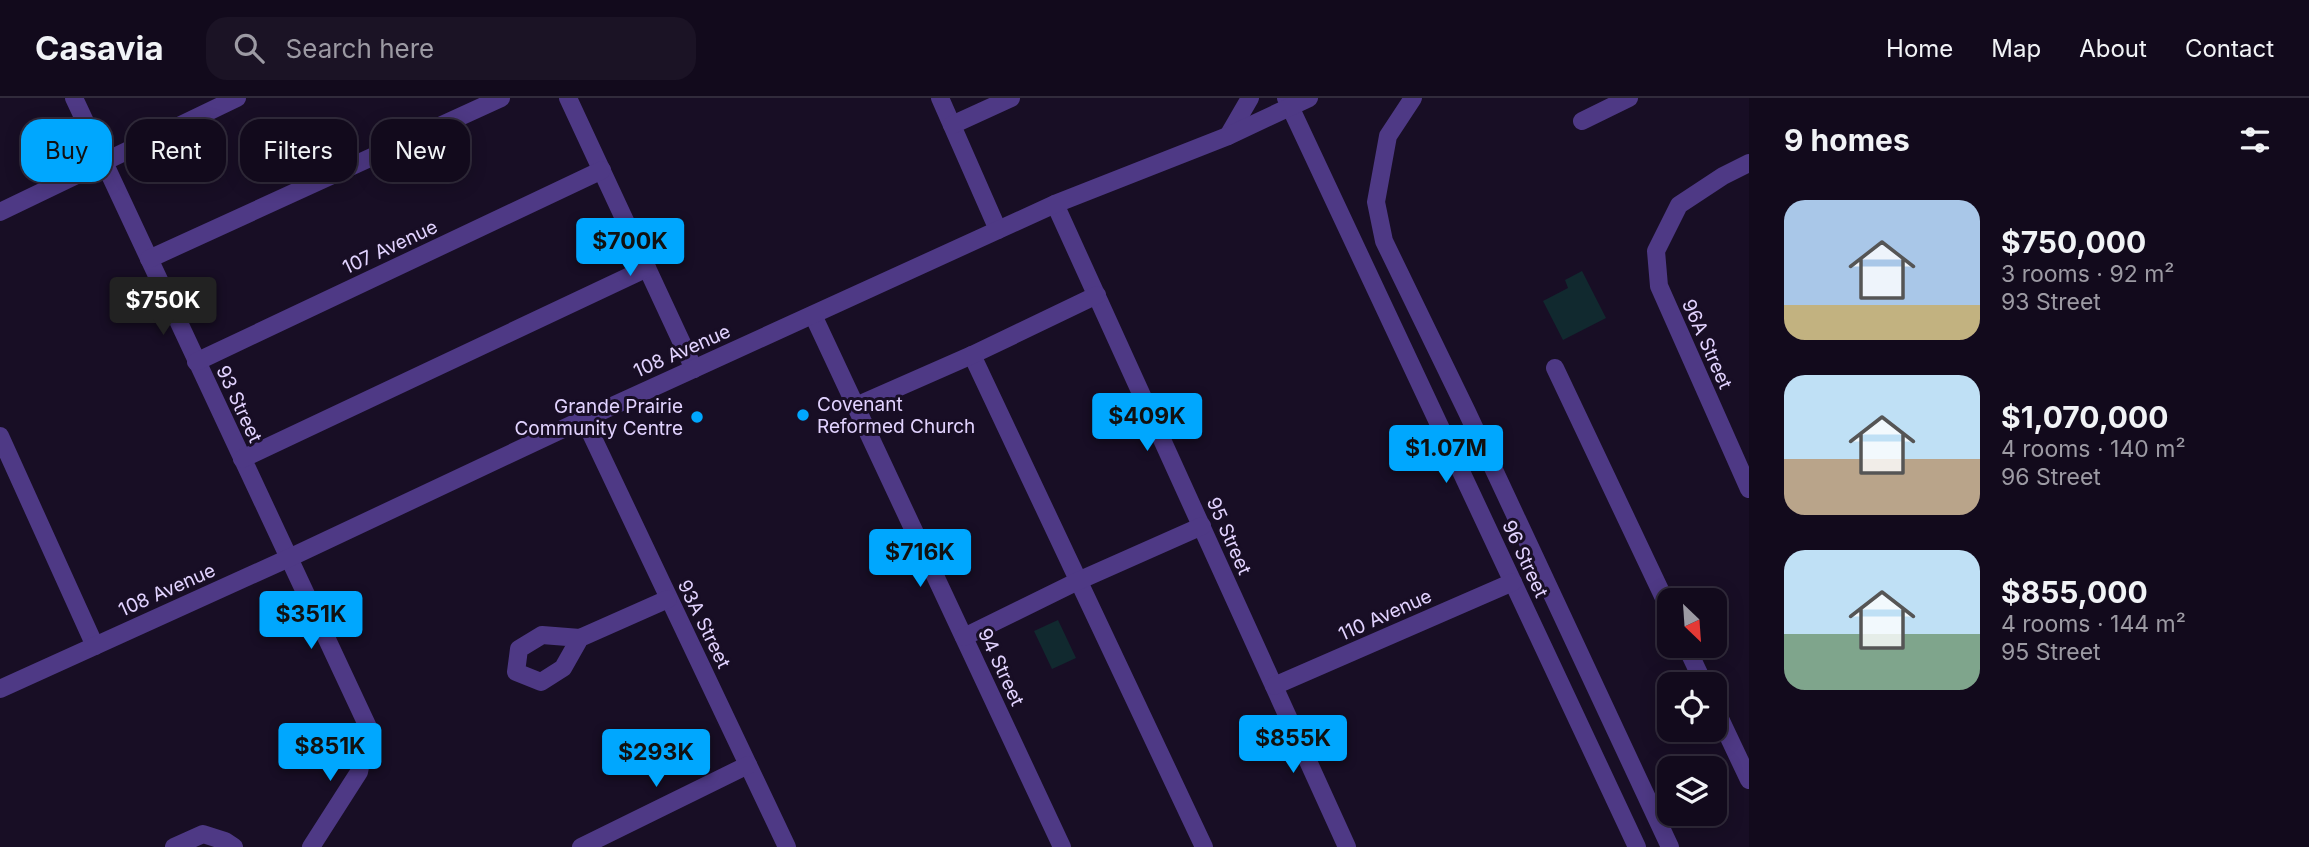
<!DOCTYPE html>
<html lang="en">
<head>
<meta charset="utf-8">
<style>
	body { margin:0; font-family:Inter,sans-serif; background:#1b1325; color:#f1f3f6; height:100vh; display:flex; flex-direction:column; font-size:26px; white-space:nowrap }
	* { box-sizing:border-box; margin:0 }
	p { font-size:23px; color:#9c9aa3 }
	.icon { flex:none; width:38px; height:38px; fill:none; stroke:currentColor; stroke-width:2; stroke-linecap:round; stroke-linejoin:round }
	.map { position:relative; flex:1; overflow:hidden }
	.details { display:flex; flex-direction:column; background:#120a1c; width:560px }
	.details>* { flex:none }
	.top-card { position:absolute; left:21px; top:21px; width:665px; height:63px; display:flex; gap:14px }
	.needle { width:46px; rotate:155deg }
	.tools { position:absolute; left:1657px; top:490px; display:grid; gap:14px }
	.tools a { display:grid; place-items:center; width:70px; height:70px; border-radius:14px; background:#120a1c; box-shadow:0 4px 18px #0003,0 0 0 2px #312b3b; font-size:35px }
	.price { position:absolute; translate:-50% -60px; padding:0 16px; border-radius:7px; background:#00a7fe; color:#111; font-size:23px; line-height:46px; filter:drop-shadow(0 2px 4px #0008) }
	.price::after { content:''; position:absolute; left:50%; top:42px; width:21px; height:16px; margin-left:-10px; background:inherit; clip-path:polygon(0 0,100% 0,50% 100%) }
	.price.on { background:#222; color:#fff }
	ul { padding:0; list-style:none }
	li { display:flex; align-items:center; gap:21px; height:175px; padding:0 35px }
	li span { display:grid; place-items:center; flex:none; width:196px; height:140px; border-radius:21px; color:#555 }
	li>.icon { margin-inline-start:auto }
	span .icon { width:84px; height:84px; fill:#fffc; stroke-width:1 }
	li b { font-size:30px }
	h2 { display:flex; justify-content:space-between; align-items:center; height:84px; padding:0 35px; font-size:30px }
	.tag { padding:0 24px; border-radius:21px; background:#120a1c; box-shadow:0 4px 18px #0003,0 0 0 2px #312b3b; font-size:24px; line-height:63px }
	.tag.on { background:#00a7fe; color:#111 }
	header { display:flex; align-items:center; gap:42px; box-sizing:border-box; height:98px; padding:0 35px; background:#120a1c; border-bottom:2px solid #312b3b }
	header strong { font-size:33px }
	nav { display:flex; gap:38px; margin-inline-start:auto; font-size:24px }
	.search { width:490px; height:63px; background:#1b1325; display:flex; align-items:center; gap:18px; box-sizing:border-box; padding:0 24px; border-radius:21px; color:#9c9aa3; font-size:26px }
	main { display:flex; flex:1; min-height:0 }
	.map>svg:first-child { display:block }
	.green { fill:#11292f }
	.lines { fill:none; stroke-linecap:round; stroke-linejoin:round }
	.minor { stroke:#4e3985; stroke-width:18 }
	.poi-dot { fill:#00a7fe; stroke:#180e25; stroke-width:2.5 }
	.labels { text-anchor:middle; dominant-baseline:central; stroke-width:6; stroke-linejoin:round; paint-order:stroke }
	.street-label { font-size:19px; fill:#e2d3ff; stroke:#180e25 }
	.poi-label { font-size:19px; fill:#e2d3ff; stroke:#180e25; text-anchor:start }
</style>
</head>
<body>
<header>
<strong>Casavia</strong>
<div class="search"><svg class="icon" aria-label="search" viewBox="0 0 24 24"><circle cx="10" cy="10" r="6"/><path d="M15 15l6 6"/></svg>Search here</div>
<nav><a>Home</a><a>Map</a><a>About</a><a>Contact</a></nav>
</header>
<main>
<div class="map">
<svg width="1749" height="749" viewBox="0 0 1749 749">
	<rect width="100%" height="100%" fill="#180e25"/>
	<g class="green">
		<polygon points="1582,173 1606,220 1563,242 1543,203 1568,190 1565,182"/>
		<polygon points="1058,522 1076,560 1052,571 1034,533"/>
	</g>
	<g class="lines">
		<g class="minor">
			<polyline points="74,0 368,629 359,674 311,749"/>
			<polyline points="568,0 694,271"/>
			<polyline points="940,0 998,132"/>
			<polyline points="1286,0 1637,749"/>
			<polyline points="1413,0 1388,38 1376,104 1384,143 1467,314 1670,749"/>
			<polyline points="1582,23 1629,0"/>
			<polyline points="952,27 1011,0"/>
			<polyline points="1228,38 1250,0"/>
			<polyline points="1749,65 1723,78 1679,107 1656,153 1659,188 1749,391"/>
			<polyline points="1055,106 1347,749"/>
			<polyline points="0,114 237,0"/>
			<polyline points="149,161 501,0"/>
			<polyline points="813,217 1062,749"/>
			<polyline points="972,257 1204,749"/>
			<polyline points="196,264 602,72"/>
			<polyline points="1555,270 1670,513"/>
			<polyline points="856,308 972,257 1097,197"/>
			<polyline points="584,321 787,749"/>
			<polyline points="0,338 95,548"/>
			<polyline points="242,361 647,170"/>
			<polyline points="964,539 1078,483 1202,428"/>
			<polyline points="580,540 563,570 541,584 516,574 519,551 542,537 580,540 668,501"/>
			<polyline points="1686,548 1704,586"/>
			<polyline points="1274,588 1513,484"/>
			<polyline points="0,591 289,460 584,321 1055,106 1228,38 1309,0"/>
			<polyline points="1715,610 1749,682"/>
			<polyline points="174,749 203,736 225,743 234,749"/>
			<polyline points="581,749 748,667"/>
		</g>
	</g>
	<g class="poi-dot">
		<circle cx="803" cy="317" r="7"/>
		<circle cx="697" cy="319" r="7"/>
	</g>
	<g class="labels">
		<g class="street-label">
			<text transform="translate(390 149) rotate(-25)">107 Avenue</text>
			<text transform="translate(1707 246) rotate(66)">96A Street</text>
			<text transform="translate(682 253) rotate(-24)">108 Avenue</text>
			<text transform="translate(239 306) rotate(65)">93 Street</text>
			<text transform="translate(1229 438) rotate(66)">95 Street</text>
			<text transform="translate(1525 461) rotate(65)">96 Street</text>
			<text transform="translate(167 492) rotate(-24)">108 Avenue</text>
			<text transform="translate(1385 517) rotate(-24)">110 Avenue</text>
			<text transform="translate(704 526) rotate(64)">93A Street</text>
			<text transform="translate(1001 569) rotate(65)">94 Street</text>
		</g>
		<g class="poi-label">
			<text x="817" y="306">Covenant<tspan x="817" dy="22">Reformed Church</tspan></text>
			<text x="683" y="308" text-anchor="end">Grande Prairie<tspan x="683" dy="22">Community Centre</tspan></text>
		</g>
	</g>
</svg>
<div class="tools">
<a><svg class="needle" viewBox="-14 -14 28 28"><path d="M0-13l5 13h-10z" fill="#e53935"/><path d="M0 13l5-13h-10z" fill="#9c9aa3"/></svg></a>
<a><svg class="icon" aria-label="locate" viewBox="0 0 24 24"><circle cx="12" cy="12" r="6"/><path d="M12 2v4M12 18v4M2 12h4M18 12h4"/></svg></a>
<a><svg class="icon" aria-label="layers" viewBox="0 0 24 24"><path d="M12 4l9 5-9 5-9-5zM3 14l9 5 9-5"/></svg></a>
</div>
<b class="price" style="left:630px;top:180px">$700K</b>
<b class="price on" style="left:163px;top:239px">$750K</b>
<b class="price" style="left:1147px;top:355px">$409K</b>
<b class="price" style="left:1446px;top:387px">$1.07M</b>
<b class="price" style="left:920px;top:491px">$716K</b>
<b class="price" style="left:311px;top:553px">$351K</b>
<b class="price" style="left:1293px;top:677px">$855K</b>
<b class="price" style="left:330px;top:685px">$851K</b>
<b class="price" style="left:656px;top:691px">$293K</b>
<div class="top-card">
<a class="tag on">Buy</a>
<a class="tag">Rent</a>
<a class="tag">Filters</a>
<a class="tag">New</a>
</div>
</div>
<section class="details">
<h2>9 homes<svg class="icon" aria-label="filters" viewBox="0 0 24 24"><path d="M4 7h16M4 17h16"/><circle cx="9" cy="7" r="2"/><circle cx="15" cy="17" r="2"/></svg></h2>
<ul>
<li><span style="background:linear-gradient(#a9c7e8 75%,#c2b280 0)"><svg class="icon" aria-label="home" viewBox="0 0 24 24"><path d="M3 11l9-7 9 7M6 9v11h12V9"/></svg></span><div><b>$750,000</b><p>3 rooms · 92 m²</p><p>93 Street</p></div></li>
<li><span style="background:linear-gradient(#bfe0f5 60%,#b9a48a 0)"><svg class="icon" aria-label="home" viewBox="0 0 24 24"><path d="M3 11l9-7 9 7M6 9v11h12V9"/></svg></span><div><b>$1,070,000</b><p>4 rooms · 140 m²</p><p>96 Street</p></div></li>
<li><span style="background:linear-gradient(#bfe0f5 60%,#7fa58c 0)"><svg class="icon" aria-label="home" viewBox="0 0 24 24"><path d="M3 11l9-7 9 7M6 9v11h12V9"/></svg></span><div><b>$855,000</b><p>4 rooms · 144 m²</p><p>95 Street</p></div></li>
</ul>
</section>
</main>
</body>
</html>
